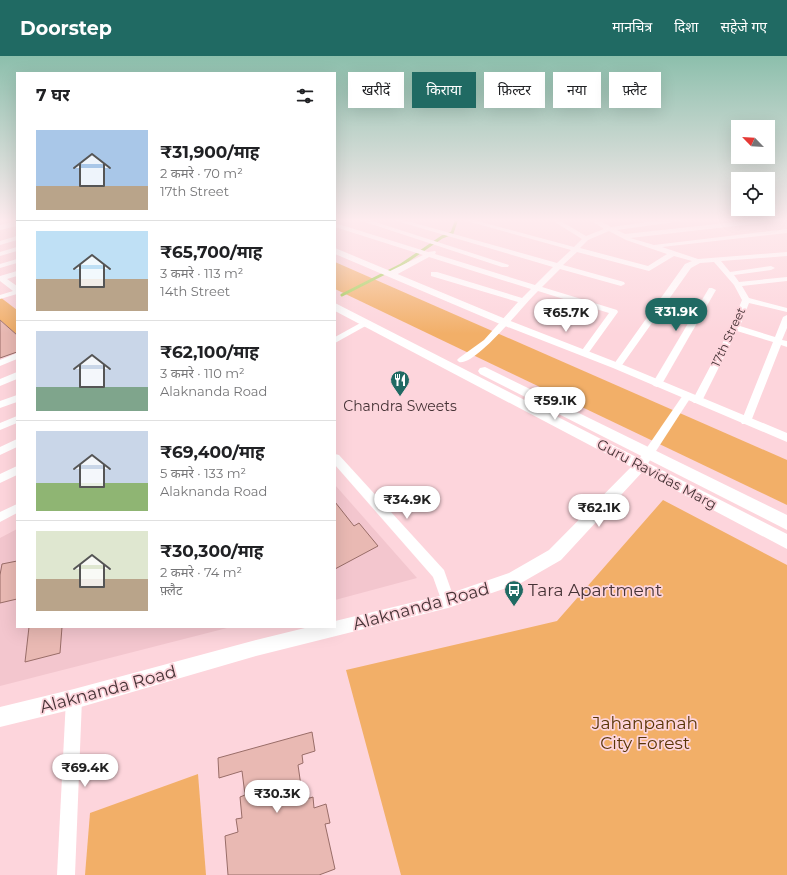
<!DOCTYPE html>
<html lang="hi">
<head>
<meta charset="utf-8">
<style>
	body { margin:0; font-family:Montserrat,"Noto Sans Devanagari",sans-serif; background:#f6f6f6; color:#202124; height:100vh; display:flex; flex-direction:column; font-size:15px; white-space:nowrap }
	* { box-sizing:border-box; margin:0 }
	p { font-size:13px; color:#757577 }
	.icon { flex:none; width:22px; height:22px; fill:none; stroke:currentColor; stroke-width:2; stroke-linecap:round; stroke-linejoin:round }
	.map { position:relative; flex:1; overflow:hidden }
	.sheet { position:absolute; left:16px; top:16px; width:320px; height:556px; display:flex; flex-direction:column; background:#fff; border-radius:0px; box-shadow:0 4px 16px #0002 }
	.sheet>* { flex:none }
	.hud { position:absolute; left:348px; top:16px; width:379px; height:36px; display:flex; gap:8px }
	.needle { width:26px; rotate:295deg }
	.controls { position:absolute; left:731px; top:64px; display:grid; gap:8px }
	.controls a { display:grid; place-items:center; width:44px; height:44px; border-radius:0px; background:#fff; box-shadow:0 4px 16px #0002; font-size:20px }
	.price { position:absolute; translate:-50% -34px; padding:0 9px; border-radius:14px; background:#fff; color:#222; font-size:13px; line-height:26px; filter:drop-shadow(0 1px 2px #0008) }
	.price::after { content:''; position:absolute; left:50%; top:24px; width:12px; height:9px; margin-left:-6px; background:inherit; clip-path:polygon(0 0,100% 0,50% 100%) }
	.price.on { background:#206a63; color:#fff }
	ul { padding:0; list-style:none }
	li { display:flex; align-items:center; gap:12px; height:100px; padding:0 20px }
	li+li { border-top:1px solid #e0e0e0 }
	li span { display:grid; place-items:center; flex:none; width:112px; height:80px; border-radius:0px; color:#555 }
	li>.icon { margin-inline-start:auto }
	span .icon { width:48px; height:48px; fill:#fffc; stroke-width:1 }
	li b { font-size:17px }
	h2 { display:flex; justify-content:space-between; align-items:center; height:48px; padding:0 20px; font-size:17px }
	.tag { padding:0 14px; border-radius:0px; background:#fff; box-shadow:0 4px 16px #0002; font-size:14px; line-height:36px }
	.tag.on { background:#206a63; color:#fff }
	header { display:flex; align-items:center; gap:24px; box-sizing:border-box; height:56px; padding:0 20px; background:#206a63; color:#fff }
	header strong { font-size:19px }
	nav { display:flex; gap:22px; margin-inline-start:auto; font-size:14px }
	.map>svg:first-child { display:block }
	.built { fill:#f3c6ce }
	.green { fill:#f2af68 }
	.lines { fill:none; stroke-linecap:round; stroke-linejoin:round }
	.stream { stroke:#a3cf52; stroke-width:3 }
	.building { fill:#e9b9b3; stroke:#996d68 }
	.minor { fill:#fff; fill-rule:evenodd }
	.tertiary { fill:#fff; fill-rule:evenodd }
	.secondary { fill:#fff; fill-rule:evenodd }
	.labels { text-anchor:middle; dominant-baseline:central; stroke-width:3.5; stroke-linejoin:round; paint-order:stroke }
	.far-street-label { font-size:12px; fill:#463336; stroke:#fdd5dc }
	.poi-label { font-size:14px; fill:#463336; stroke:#fdd5dc }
	.street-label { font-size:14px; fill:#463336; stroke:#fdd5dc }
	.near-poi-label { font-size:17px; fill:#463336; stroke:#fdd5dc; text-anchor:start }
	.near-street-label { font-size:17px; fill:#463336; stroke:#fdd5dc }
	.near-park-label { font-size:17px; fill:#593507; stroke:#fdd5dc }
</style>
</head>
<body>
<header>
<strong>Doorstep</strong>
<nav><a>मानचित्र</a><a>दिशा</a><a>सहेजे गए</a></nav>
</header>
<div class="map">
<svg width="787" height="819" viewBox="0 0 787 819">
	<rect width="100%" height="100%" fill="#fdd5dc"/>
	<g class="built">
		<polygon points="335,429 417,522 335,544"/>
		<polygon points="17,473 17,571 231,571 0,630 0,482"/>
	</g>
	<g class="green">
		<polygon points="335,206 787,404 787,449 335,233"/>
		<polygon points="0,241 17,254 17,279 0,264"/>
		<polygon points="663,444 787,509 787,819 401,819 346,614 557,565"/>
		<polygon points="198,718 206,819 85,819 90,757"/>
	</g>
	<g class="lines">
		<polyline class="stream" points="342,239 401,209 442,181 452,177 457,163"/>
	</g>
	<g class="building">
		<polygon points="0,264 17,279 17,296 0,302"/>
		<polygon points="335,446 354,470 359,467 378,490 335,513"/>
		<polygon points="17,505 17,543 0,547 0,519 2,508"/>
		<polygon points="29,571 62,571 60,597 25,606"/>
		<polygon points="312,676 315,695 302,699 303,707 298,709 303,744 313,741 314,752 326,748 330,767 325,768 335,813 319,819 228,819 225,780 238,776 236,763 242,762 240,741 245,739 242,715 219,722 218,702"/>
	</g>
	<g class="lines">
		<g class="minor">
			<polygon points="356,163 366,163 509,209 508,211 502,211"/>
			<path d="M 390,163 L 400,163 L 557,207 L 571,194 L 460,163 L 470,163 L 574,191 L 582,183 L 550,163 L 557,163 L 586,180 L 604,173 L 589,163 L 597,163 L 611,171 L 668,163 L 685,163 L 682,165 L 617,174 L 625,178 L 762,163 L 782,163 L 779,165 L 630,182 L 654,189 L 787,173 L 787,177 L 662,191 L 698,203 L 787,196 L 787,200 L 721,205 L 730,216 L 771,210 L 775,212 L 771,214 L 734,219 L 739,226 L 787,221 L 787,225 L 742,230 L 749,242 L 787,252 L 787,256 L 749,247 L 740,270 L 775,281 L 783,261 L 787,259 L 787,272 L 782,284 L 787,285 L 787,291 L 781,289 L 750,368 L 742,368 L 741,366 L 773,286 L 737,275 L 702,345 L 700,347 L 694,347 L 692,345 L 731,271 L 742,244 L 734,229 L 714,206 L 700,207 L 691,212 L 620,312 L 614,312 L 612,310 L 614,308 L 685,208 L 692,205 L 674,200 L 649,215 L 577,196 L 563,209 L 624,226 L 625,228 L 621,230 L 560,213 L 542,231 L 617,254 L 618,256 L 587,299 L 581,299 L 580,297 L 609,257 L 538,235 C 524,248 476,310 459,306 L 457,304 L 459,302 L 484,284 L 518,246 L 431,220 L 431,216 L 437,216 L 522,242 L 531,233 L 429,201 L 394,220 L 388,220 L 388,216 L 423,199 L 335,171 L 335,167 L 428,196 L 435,195 L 436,196 L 435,198 L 535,229 L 553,211 ZM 609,175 L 626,184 L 667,198 L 648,210 L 580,192 L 588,184 Z"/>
			<polygon points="17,180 17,184 0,189 0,185"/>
			<polygon points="17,191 17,195 0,200 0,196"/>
			<polygon points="17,203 17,207 0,212 0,208"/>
			<polygon points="17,215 17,220 7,223 17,230 17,238 0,243 0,239 13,235 0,225 0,220"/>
			<polygon points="709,232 712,232 716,234 662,328 657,331 654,330 652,328"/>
			<polygon points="364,265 370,265 371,267 335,287 335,281"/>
			<polygon points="17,297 17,303 0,310 0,304"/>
			<polygon points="17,316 17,323 0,330 0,323"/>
			<polygon points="686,338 691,341 645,412 637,412 636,409 637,406 683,339"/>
			<polygon points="17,339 17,346 0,352 0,345"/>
			<polygon points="17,360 17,367 0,374 0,367"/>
			<polygon points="17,383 17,391 0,399 0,391"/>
			<polygon points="335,398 339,399 444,514 455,545 453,549 448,551 443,549 433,521 335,409"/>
			<polygon points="17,410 17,419 0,427 0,418"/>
			<polygon points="17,448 17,457 0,466 0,456"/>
			<polygon points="74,636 79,638 82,643 75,819 57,819 66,643 69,638"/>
		</g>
		<g class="tertiary">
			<polygon points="17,165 17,170 0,174 0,169"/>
			<polygon points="335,192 508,264 621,308 787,377 787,386 613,312 500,268 335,198"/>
			<polygon points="641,404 646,406 648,409 646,412 561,504 521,527 448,552 256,600 74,653 0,671 0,651 74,633 256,584 309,571 335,571 335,565 448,538 509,517 549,494 636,406"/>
		</g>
		<g class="secondary">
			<polygon points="335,247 787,478 787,493 335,255"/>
			<polygon points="485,311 787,459 787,474 480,318 478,315 480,312"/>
		</g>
	</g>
	<linearGradient id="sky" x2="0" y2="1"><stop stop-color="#8cbfac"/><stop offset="0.59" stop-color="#feecef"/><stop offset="1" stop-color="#feecef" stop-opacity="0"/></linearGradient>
	<rect width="787" height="278" fill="url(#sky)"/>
	<defs>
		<g id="restaurant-pin" transform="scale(1)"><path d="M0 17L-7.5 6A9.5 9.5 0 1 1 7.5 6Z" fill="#206a63" stroke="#fdd5dc"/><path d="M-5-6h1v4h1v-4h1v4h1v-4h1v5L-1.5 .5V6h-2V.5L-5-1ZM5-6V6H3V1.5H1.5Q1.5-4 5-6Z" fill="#fff"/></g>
		<g id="bus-pin" transform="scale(1)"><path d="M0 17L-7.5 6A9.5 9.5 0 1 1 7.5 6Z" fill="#206a63" stroke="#fdd5dc"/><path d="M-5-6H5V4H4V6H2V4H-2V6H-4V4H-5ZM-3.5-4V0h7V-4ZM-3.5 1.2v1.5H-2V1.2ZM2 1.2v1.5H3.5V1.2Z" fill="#fff"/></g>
	</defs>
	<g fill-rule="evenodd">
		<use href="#restaurant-pin" x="400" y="324"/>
		<use href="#bus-pin" x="514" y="534"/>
	</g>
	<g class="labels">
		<g class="far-street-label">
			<text transform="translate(728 281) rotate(-65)">17th Street</text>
		</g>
		<g class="poi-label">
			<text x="400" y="350">Chandra Sweets</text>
		</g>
		<g class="street-label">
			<text transform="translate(657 418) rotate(28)">Guru Ravidas Marg</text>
		</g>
		<g class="near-poi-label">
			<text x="528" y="534">Tara Apartment</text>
		</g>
		<g class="near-street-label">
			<text transform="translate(421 550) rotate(-15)">Alaknanda Road</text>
			<text transform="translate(108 633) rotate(-15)">Alaknanda Road</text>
		</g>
		<g class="near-park-label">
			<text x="645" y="667">Jahanpanah<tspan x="645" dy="20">City Forest</tspan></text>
		</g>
	</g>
</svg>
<div class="controls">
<a><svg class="needle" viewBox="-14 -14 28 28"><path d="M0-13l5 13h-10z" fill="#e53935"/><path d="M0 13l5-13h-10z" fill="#757577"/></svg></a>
<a><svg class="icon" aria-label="locate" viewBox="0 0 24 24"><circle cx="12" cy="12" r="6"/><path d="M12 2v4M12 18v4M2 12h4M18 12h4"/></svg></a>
</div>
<b class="price on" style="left:676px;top:276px">₹31.9K</b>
<b class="price" style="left:566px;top:277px">₹65.7K</b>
<b class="price" style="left:555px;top:365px">₹59.1K</b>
<b class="price" style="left:407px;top:464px">₹34.9K</b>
<b class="price" style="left:599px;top:472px">₹62.1K</b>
<b class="price" style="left:85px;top:732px">₹69.4K</b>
<b class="price" style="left:277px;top:758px">₹30.3K</b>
<div class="hud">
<a class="tag">खरीदें</a>
<a class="tag on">किराया</a>
<a class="tag">फ़िल्टर</a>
<a class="tag">नया</a>
<a class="tag">फ़्लैट</a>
</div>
<section class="sheet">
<h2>7 घर<svg class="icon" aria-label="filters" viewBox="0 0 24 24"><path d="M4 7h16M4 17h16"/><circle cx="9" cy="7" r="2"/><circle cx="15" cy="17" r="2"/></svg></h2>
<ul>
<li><span style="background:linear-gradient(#a9c7e8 70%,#b9a48a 0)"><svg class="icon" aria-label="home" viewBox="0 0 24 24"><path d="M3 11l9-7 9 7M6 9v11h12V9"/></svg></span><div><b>₹31,900/माह</b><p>2 कमरे · 70 m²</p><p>17th Street</p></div></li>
<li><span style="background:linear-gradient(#bfe0f5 60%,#b9a48a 0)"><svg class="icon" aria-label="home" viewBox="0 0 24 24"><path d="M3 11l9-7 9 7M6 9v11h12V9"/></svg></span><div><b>₹65,700/माह</b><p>3 कमरे · 113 m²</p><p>14th Street</p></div></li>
<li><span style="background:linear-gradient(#c9d6e8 70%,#7fa58c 0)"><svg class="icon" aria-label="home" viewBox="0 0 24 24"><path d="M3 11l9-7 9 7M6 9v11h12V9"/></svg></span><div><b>₹62,100/माह</b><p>3 कमरे · 110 m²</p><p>Alaknanda Road</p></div></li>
<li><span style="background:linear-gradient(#c9d6e8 65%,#8fb573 0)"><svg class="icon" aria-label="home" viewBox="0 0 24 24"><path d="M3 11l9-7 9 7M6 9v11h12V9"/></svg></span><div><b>₹69,400/माह</b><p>5 कमरे · 133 m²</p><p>Alaknanda Road</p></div></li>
<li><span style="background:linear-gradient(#dfe7d0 60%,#b9a48a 0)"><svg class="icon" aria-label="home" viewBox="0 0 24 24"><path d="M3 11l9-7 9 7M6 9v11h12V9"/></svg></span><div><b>₹30,300/माह</b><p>2 कमरे · 74 m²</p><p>फ़्लैट</p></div></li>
</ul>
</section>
</div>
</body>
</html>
